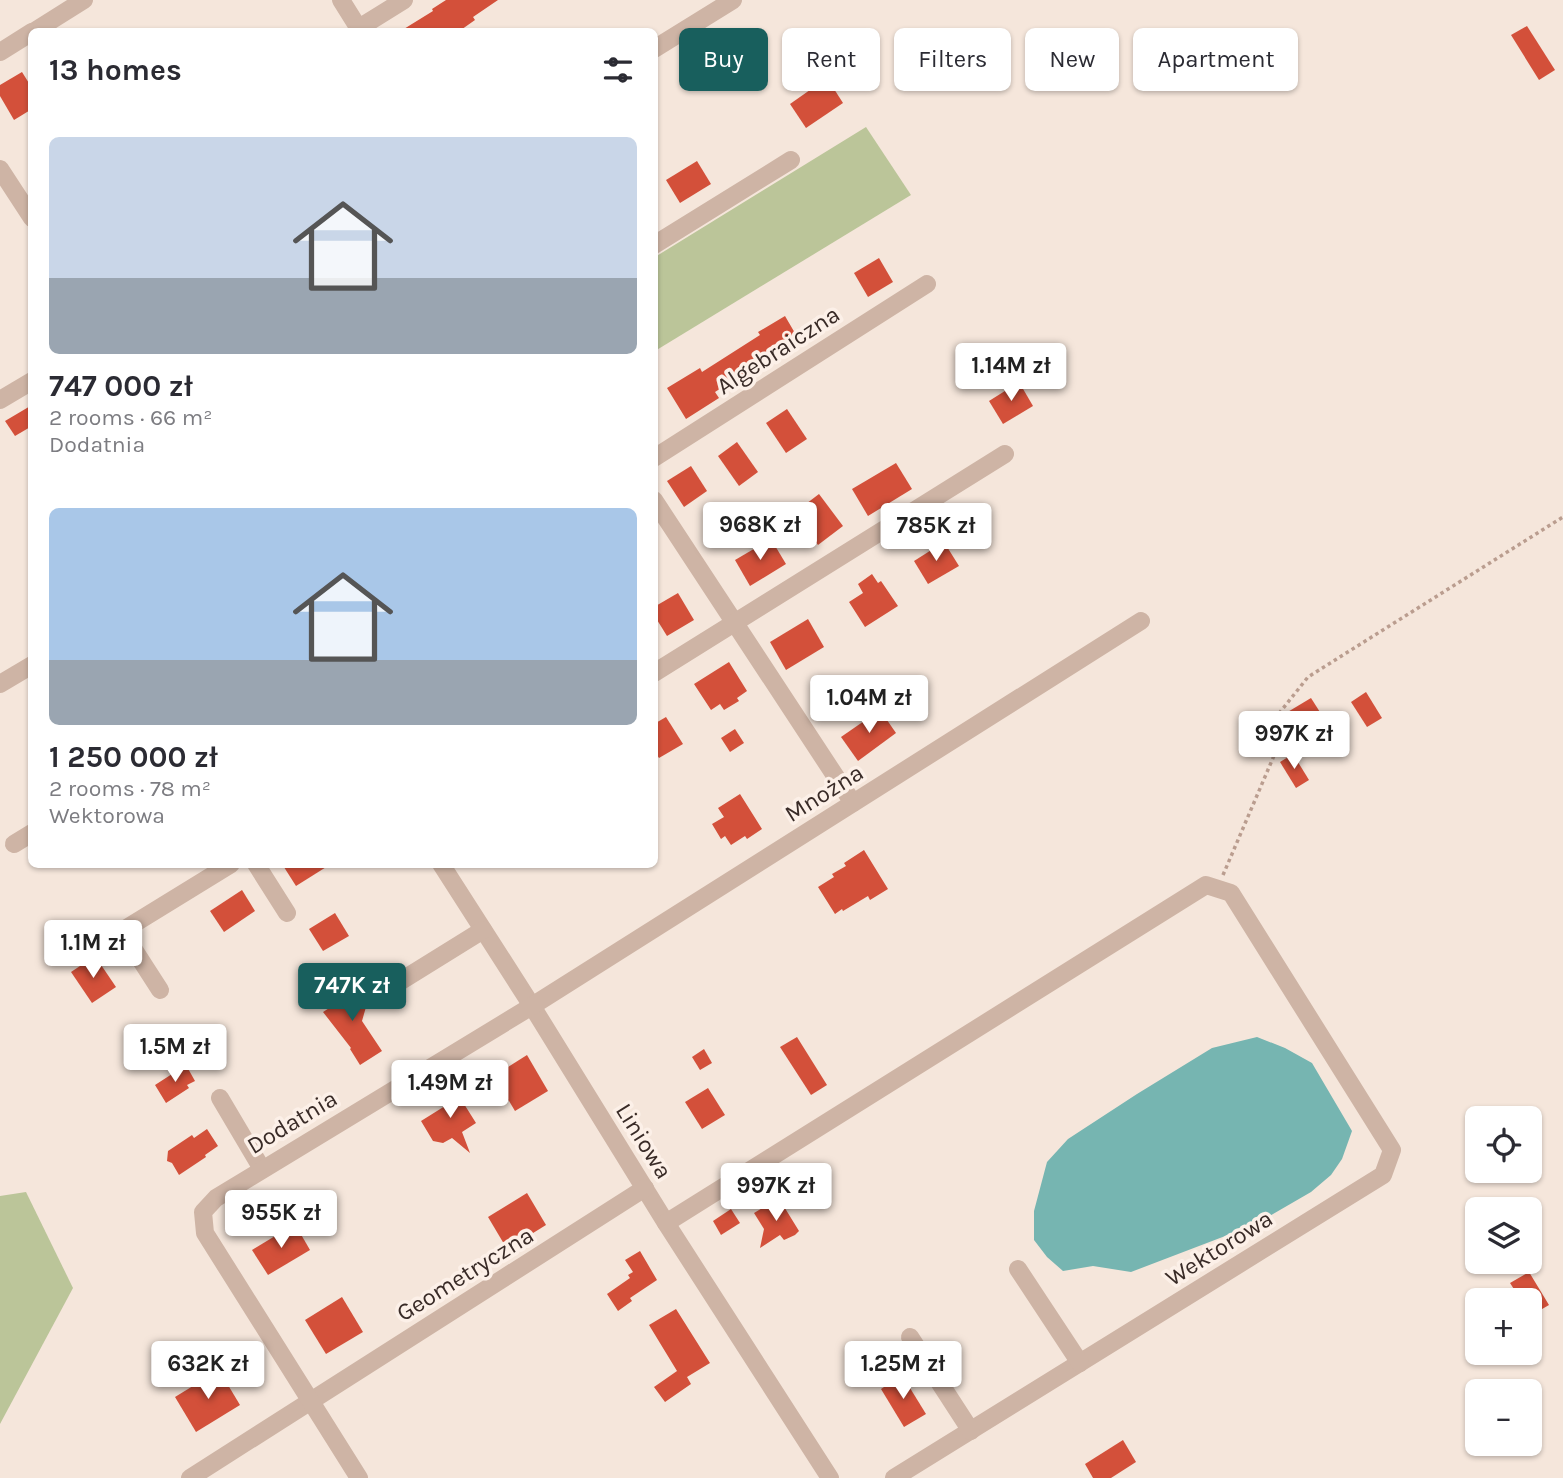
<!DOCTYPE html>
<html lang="en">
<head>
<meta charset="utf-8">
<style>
	body { margin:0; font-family:Karla,sans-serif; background:#f2f2f3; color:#2b2b33; height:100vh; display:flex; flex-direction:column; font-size:26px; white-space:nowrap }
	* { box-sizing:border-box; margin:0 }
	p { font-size:23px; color:#7c7c81 }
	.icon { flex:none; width:38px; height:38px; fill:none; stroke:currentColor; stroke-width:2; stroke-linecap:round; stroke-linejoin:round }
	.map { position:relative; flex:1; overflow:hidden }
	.details { position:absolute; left:28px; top:28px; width:630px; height:840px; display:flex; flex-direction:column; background:#fff; border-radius:10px; box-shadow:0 2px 5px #0004 }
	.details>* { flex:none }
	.guide { position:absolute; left:679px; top:28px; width:665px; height:63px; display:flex; gap:14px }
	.fabs { position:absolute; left:1465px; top:1106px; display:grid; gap:14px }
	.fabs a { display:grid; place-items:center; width:77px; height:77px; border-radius:10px; background:#fff; box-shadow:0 2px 5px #0004; font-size:35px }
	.price { position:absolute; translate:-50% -60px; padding:0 16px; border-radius:7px; background:#fff; color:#222; font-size:23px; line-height:46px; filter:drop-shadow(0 2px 4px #0008) }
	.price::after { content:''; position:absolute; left:50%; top:42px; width:21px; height:16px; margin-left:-10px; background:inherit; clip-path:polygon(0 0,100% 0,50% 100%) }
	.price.active { background:#185f5d; color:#fff }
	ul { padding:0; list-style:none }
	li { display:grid; align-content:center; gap:14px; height:371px; padding:0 21px }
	li span { display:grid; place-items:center; height:217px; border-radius:10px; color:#555 }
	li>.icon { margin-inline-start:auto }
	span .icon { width:126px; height:126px; fill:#fffc; stroke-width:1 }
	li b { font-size:30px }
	h2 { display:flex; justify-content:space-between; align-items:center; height:84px; padding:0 21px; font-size:30px }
	.pill { padding:0 24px; border-radius:10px; background:#fff; box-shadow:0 2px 5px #0004; font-size:24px; line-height:63px }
	.pill.active { background:#185f5d; color:#fff }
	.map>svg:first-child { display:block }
	.green { fill:#bbc599 }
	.water { fill:#76b5b1 }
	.building { fill:#d3503a }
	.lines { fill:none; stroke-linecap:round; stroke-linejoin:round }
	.path { stroke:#ba9d8f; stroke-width:3.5; stroke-dasharray:3.5 3.5; stroke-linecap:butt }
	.minor { stroke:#ceb4a5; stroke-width:18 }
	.labels { text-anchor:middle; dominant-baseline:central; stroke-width:7; stroke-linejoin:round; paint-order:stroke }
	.street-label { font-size:24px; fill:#392b27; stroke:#fcf0e8 }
</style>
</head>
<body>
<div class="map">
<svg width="1563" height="1478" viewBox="0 0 1563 1478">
	<rect width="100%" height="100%" fill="#f5e6db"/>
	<g class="green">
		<polygon points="866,127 911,195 655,351 655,257"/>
		<polygon points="26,1192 73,1288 0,1424 0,1196"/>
	</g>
	<polygon class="water" points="1257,1037 1285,1048 1312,1063 1352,1131 1342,1159 1331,1175 1311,1192 1254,1225 1131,1272 1093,1266 1063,1271 1047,1257 1034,1240 1034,1211 1047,1162 1068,1139 1137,1094 1212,1048"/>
	<g class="building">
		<polygon points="446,0 498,0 473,17 475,20 458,32 399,32 433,11 432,9"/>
		<polygon points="1527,26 1555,70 1539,80 1511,35"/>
		<polygon points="22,72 32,88 32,109 14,120 0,96 0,85"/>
		<polygon points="827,78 843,103 806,128 790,104"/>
		<polygon points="697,161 711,184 680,203 666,180"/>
		<polygon points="879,258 893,282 868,297 854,273"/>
		<polygon points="785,316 799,340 772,355 715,392 719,398 686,419 667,388 700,368 702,372 760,335 758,332"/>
		<polygon points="1019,382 1033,406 1003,424 989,401"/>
		<polygon points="32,405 32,426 15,436 5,421"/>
		<polygon points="787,409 807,439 786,453 766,423"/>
		<polygon points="737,442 758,472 739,486 718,456"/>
		<polygon points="896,463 912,489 868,516 852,489"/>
		<polygon points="691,466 707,491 684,507 667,481"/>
		<polygon points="819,494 843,526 818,545 794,513"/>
		<polygon points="771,539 786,564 750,586 735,560"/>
		<polygon points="944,542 959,566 928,584 914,561"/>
		<polygon points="872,574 878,583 881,581 898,606 865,627 849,602 863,593 858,584"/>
		<polygon points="678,593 694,620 667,636 654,615 654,607"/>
		<polygon points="808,619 824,647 786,670 770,642"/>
		<polygon points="729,662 747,691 737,698 739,701 724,710 720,704 711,710 694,684"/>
		<polygon points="1366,692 1382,718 1367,727 1351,702"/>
		<polygon points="1311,698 1325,720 1295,738 1281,716"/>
		<polygon points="880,710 896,733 858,761 841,737"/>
		<polygon points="666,717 683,744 659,758 654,751 654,724"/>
		<polygon points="735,729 744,743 730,752 721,738"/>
		<polygon points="1293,754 1309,780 1296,788 1280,762"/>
		<polygon points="740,794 762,829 747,839 745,836 731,845 725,836 721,839 712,824 724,817 718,808"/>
		<polygon points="864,850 888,889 870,900 868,896 843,911 842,909 835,914 818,887 834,877 832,874 846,866 844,863"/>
		<polygon points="282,864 331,864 296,886"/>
		<polygon points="242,890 255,911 224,932 210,911"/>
		<polygon points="335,913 349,936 323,951 309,929"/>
		<polygon points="95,956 116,987 92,1003 71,972"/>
		<polygon points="351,983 366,1007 362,1021 382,1051 360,1065 350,1049 351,1048 323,1012 334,1005 329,997"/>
		<polygon points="797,1037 827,1085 811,1095 780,1047"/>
		<polygon points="704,1049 712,1063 700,1070 692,1057"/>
		<polygon points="527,1055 548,1091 515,1111 494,1076"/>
		<polygon points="186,1065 195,1081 187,1085 189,1088 166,1103 155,1085"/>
		<polygon points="454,1088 476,1123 462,1132 470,1153 452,1138 443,1143 433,1141 421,1121 445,1106 439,1097"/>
		<polygon points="708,1088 725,1115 702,1129 685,1102"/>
		<polygon points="207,1129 218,1146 205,1155 206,1157 179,1175 172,1163 167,1161 168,1151 192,1135 194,1138"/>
		<polygon points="527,1193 546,1225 507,1249 488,1217"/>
		<polygon points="774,1201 779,1208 783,1205 799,1231 795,1235 784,1240 780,1235 760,1248 764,1229 754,1213"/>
		<polygon points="731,1209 740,1223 721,1235 713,1221"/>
		<polygon points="295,1224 310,1250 268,1275 252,1250"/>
		<polygon points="640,1251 657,1280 630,1298 632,1301 618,1311 607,1294 630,1278 628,1275 633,1272 625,1260"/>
		<polygon points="1529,1272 1549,1305 1530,1316 1530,1300 1521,1300 1510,1283"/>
		<polygon points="342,1297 363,1332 326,1354 305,1320"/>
		<polygon points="676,1309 710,1363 687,1377 691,1384 665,1402 654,1387 677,1371 649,1325"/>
		<polygon points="219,1370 240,1405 196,1432 175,1397"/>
		<polygon points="902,1375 926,1414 904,1427 881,1389"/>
		<polygon points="1123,1440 1136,1462 1111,1478 1093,1478 1085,1464"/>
	</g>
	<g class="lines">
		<polyline class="path" points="1223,875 1282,737 1277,716 1308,677 1563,517"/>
		<g class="minor">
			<polyline points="341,0 361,32"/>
			<polyline points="359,28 404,0"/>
			<polyline points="33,32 84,0"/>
			<polyline points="654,49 733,0"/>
			<polyline points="0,52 32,32"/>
			<polyline points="0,169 32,218"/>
			<polyline points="654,245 791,160"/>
			<polyline points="0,400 32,381"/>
			<polyline points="654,458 927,284"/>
			<polyline points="654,500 853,803"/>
			<polyline points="654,673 1005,454"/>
			<polyline points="0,684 32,665"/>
			<polyline points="14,844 32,833"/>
			<polyline points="256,864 287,913"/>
			<polyline points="441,864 532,1006 666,1223 830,1478"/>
			<polyline points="160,990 122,931 231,864"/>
			<polyline points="375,997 483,930"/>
			<polyline points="220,1098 262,1169"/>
			<polyline points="666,1223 1206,885 1231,893 1392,1150 1383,1175 894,1478"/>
			<polyline points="1018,1269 1080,1363"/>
			<polyline points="910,1337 971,1431"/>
			<polyline points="190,1478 645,1188"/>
			<polyline points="359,1478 205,1233 203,1212 216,1198 532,1006 1141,621"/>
		</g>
	</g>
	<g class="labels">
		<g class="street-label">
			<text transform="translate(778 350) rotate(-33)">Algebraiczna</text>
			<text transform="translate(824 793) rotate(-32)">Mnożna</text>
			<text transform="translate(292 1122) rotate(-31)">Dodatnia</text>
			<text transform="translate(644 1141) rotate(58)">Liniowa</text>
			<text transform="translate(1219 1248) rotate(-32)">Wektorowa</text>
			<text transform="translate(465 1274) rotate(-32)">Geometryczna</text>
		</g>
	</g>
</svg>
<div class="fabs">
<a><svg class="icon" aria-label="locate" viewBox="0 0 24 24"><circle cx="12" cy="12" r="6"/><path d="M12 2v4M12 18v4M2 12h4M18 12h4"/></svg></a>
<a><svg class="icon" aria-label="layers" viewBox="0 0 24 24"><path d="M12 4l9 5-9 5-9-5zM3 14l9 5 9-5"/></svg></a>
<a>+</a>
<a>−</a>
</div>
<b class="price" style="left:1011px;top:403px">1.14M zł</b>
<b class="price" style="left:760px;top:562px">968K zł</b>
<b class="price" style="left:936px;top:563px">785K zł</b>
<b class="price" style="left:869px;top:735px">1.04M zł</b>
<b class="price" style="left:1294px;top:771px">997K zł</b>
<b class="price" style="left:93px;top:980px">1.1M zł</b>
<b class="price active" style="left:352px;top:1023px">747K zł</b>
<b class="price" style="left:175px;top:1084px">1.5M zł</b>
<b class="price" style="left:450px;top:1120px">1.49M zł</b>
<b class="price" style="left:776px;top:1223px">997K zł</b>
<b class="price" style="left:281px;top:1250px">955K zł</b>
<b class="price" style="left:208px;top:1401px">632K zł</b>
<b class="price" style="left:903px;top:1401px">1.25M zł</b>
<div class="guide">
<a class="pill active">Buy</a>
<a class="pill">Rent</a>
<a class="pill">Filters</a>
<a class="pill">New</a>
<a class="pill">Apartment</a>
</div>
<section class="details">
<h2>13 homes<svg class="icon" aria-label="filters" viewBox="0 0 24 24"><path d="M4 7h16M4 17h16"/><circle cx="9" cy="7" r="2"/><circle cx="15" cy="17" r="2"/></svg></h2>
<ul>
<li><span style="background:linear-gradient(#c9d6e8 65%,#9aa5b1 0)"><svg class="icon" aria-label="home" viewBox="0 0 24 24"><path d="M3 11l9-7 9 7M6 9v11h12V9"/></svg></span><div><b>747 000 zł</b><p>2 rooms · 66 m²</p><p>Dodatnia</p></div></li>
<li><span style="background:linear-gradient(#a9c7e8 70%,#9aa5b1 0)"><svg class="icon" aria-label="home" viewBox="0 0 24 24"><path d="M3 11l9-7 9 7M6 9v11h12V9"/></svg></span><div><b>1 250 000 zł</b><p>2 rooms · 78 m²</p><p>Wektorowa</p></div></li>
</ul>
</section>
</div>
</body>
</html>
